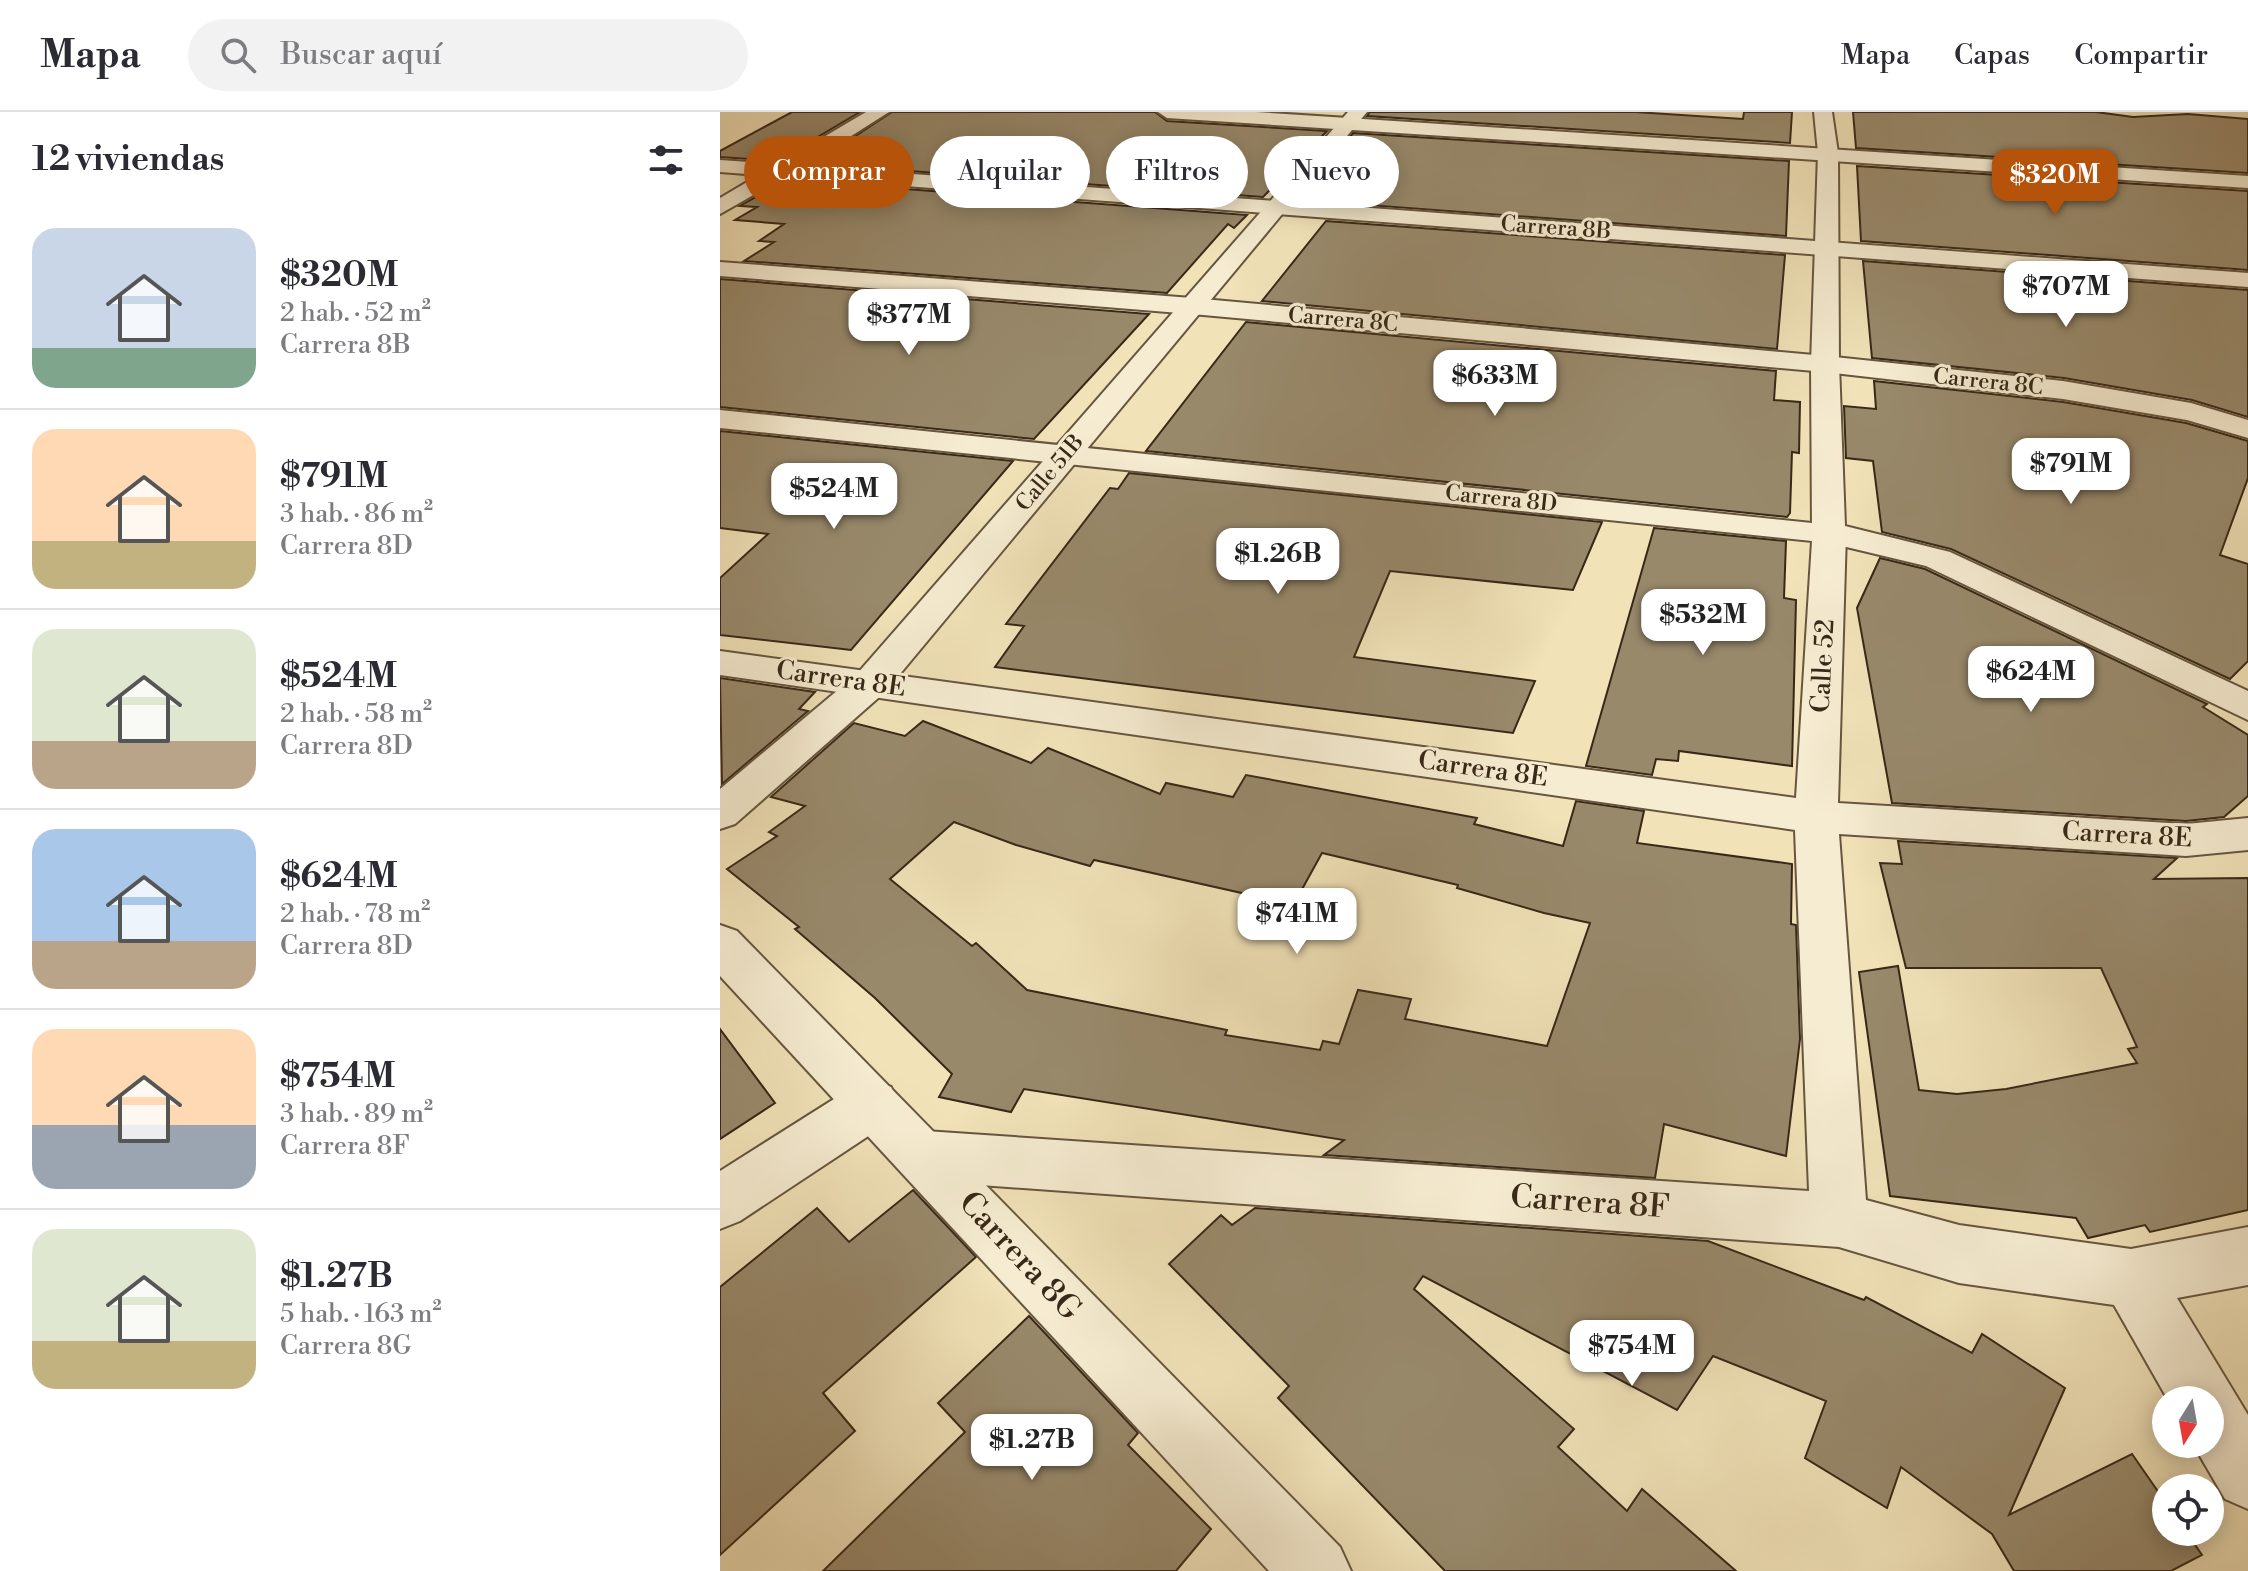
<!DOCTYPE html>
<html lang="es">
<head>
<meta charset="utf-8">
<style>
	body { margin:0; font-family:"Libre Bodoni",serif; background:#f2f2f3; color:#2b2b33; height:100vh; display:flex; flex-direction:column; font-size:30px; white-space:nowrap }
	* { box-sizing:border-box; margin:0 }
	p { font-size:26px; color:#7c7c81 }
	.icon { flex:none; width:44px; height:44px; fill:none; stroke:currentColor; stroke-width:2; stroke-linecap:round; stroke-linejoin:round }
	.map { position:relative; flex:1; overflow:hidden }
	.details { display:flex; flex-direction:column; background:#fff; width:720px }
	.details>* { flex:none }
	.top-card { position:absolute; left:24px; top:24px; width:760px; height:72px; display:flex; gap:16px }
	.needle { width:52px; rotate:191deg }
	.controls { position:absolute; left:1432px; top:1274px; display:grid; gap:16px }
	.controls a { display:grid; place-items:center; width:72px; height:72px; border-radius:50%; background:#fff; box-shadow:0 4px 20px #0003; font-size:40px }
	.price { position:absolute; translate:-50% -68px; padding:0 18px; border-radius:16px; background:#fff; color:#222; font-size:26px; line-height:52px; filter:drop-shadow(0 2px 4px #0008) }
	.price::after { content:''; position:absolute; left:50%; top:48px; width:24px; height:18px; margin-left:-12px; background:inherit; clip-path:polygon(0 0,100% 0,50% 100%) }
	.price.active { background:#b45309; color:#fff }
	ul { padding:0; list-style:none }
	li { display:flex; align-items:center; gap:24px; height:200px; padding:0 32px }
	li+li { border-top:2px solid #e1e1e2 }
	li span { display:grid; place-items:center; flex:none; width:224px; height:160px; border-radius:24px; color:#555 }
	li>.icon { margin-inline-start:auto }
	span .icon { width:96px; height:96px; fill:#fffc; stroke-width:1 }
	li b { font-size:34px }
	h2 { display:flex; justify-content:space-between; align-items:center; height:96px; padding:0 32px; font-size:34px }
	.chip { padding:0 28px; border-radius:36px; background:#fff; box-shadow:0 4px 20px #0003; font-size:28px; line-height:72px }
	.chip.active { background:#b45309; color:#fff }
	header { display:flex; align-items:center; gap:48px; box-sizing:border-box; height:112px; padding:0 40px; background:#fff; border-bottom:2px solid #e1e1e2 }
	header strong { font-size:38px }
	nav { display:flex; gap:44px; margin-inline-start:auto; font-size:28px }
	.search { width:560px; height:72px; background:#f2f2f3; display:flex; align-items:center; gap:20px; box-sizing:border-box; padding:0 28px; border-radius:44px; color:#7c7c81; font-size:30px }
	main { display:flex; flex:1; min-height:0 }
	.map>svg:first-child { display:block }
	.building { fill:#98896b; stroke:#382817; stroke-width:2; fill-rule:evenodd }
	.lines { fill:none; stroke-linecap:round; stroke-linejoin:round }
	.minor-casing { stroke:#66563f; stroke-width:4 }
	.tertiary-casing { stroke:#66563f; stroke-width:4 }
	.minor { fill:#f6ecd1; fill-rule:evenodd }
	.tertiary { fill:#f6ecd1; fill-rule:evenodd }
	.labels { text-anchor:middle; dominant-baseline:central; stroke-width:6; stroke-linejoin:round; paint-order:stroke }
	.far-street-label { font-size:22px; fill:#382817; stroke:#f6ecd1 }
	.street-label { font-size:26px; fill:#382817; stroke:#f6ecd1 }
	.near-street-label { font-size:32px; fill:#382817; stroke:#f6ecd1 }
</style>
</head>
<body>
<header>
<strong>Mapa</strong>
<div class="search"><svg class="icon" aria-label="search" viewBox="0 0 24 24"><circle cx="10" cy="10" r="6"/><path d="M15 15l6 6"/></svg>Buscar aquí</div>
<nav><a>Mapa</a><a>Capas</a><a>Compartir</a></nav>
</header>
<main>
<section class="details">
<h2>12 viviendas<svg class="icon" aria-label="filters" viewBox="0 0 24 24"><path d="M4 7h16M4 17h16"/><circle cx="9" cy="7" r="2"/><circle cx="15" cy="17" r="2"/></svg></h2>
<ul>
<li><span style="background:linear-gradient(#c9d6e8 75%,#7fa58c 0)"><svg class="icon" aria-label="home" viewBox="0 0 24 24"><path d="M3 11l9-7 9 7M6 9v11h12V9"/></svg></span><div><b>$320M</b><p>2 hab. · 52 m²</p><p>Carrera 8B</p></div></li>
<li><span style="background:linear-gradient(#ffd9b3 70%,#c2b280 0)"><svg class="icon" aria-label="home" viewBox="0 0 24 24"><path d="M3 11l9-7 9 7M6 9v11h12V9"/></svg></span><div><b>$791M</b><p>3 hab. · 86 m²</p><p>Carrera 8D</p></div></li>
<li><span style="background:linear-gradient(#dfe7d0 70%,#b9a48a 0)"><svg class="icon" aria-label="home" viewBox="0 0 24 24"><path d="M3 11l9-7 9 7M6 9v11h12V9"/></svg></span><div><b>$524M</b><p>2 hab. · 58 m²</p><p>Carrera 8D</p></div></li>
<li><span style="background:linear-gradient(#a9c7e8 70%,#b9a48a 0)"><svg class="icon" aria-label="home" viewBox="0 0 24 24"><path d="M3 11l9-7 9 7M6 9v11h12V9"/></svg></span><div><b>$624M</b><p>2 hab. · 78 m²</p><p>Carrera 8D</p></div></li>
<li><span style="background:linear-gradient(#ffd9b3 60%,#9aa5b1 0)"><svg class="icon" aria-label="home" viewBox="0 0 24 24"><path d="M3 11l9-7 9 7M6 9v11h12V9"/></svg></span><div><b>$754M</b><p>3 hab. · 89 m²</p><p>Carrera 8F</p></div></li>
<li><span style="background:linear-gradient(#dfe7d0 70%,#c2b280 0)"><svg class="icon" aria-label="home" viewBox="0 0 24 24"><path d="M3 11l9-7 9 7M6 9v11h12V9"/></svg></span><div><b>$1.27B</b><p>5 hab. · 163 m²</p><p>Carrera 8G</p></div></li>
</ul>
</section>
<div class="map">
<svg width="1528" height="1459" viewBox="0 0 1528 1459">
	<rect width="100%" height="100%" fill="#f1e2b8"/>
	<filter id="stains"><feTurbulence type="fractalNoise" baseFrequency=".0025" numOctaves="4"/><feColorMatrix values="0 0 0 0 .2 0 0 0 0 .09 0 0 0 0 .02 0 0 0 .5 -.17"/></filter>
	<radialGradient id="worn" r=".72"><stop offset=".6" stop-color="#630" stop-opacity="0"/><stop offset="1" stop-color="#630" stop-opacity=".3"/></radialGradient>
	<g class="building">
		<polygon points="72,0 140,0 57,49 0,45 0,39"/>
		<polygon points="172,0 435,0 447,9 607,19 543,85 93,52"/>
		<polygon points="650,0 915,0 1023,7 1024,0 1072,0 1070,31 647,4"/>
		<polygon points="1133,0 1376,0 1413,5 1468,2 1528,7 1528,61 1136,36"/>
		<polygon points="633,21 1069,49 1066,124 620,91 633,74 608,52"/>
		<polygon points="1137,54 1528,79 1528,158 1141,129"/>
		<polygon points="66,68 527,103 514,116 508,112 447,181 24,149 54,130 39,129 64,112 15,108 37,95 20,94"/>
		<polygon points="606,109 1065,143 1057,237 542,189"/>
		<polygon points="1143,149 1528,178 1528,305 1472,288 1344,266 1152,246"/>
		<polygon points="0,167 429,202 314,327 0,295"/>
		<polygon points="526,210 1056,259 1054,288 1080,290 1079,341 1072,340 1070,401 1067,405 426,339"/>
		<polygon points="1154,269 1343,290 1466,311 1528,329 1528,366 1500,443 1528,452 1528,549 1510,567 1231,437 1162,420 1153,349 1126,346 1124,294 1156,297"/>
		<polygon points="0,319 293,349 131,538 0,523 0,466 48,422 0,416"/>
		<polygon points="409,361 882,410 853,478 670,459 634,545 815,569 793,621 275,555 304,514 286,512 390,376 398,377"/>
		<polygon points="934,416 1066,429 1064,486 1076,488 1072,654 959,639 958,649 936,647 932,663 866,654"/>
		<polygon points="1160,446 1205,457 1487,592 1483,595 1528,623 1528,684 1504,705 1466,709 1172,691 1137,496"/>
		<polygon points="0,566 95,580 79,597 88,599 2,672"/>
		<path d="M 203,609 L 311,651 L 328,636 L 440,682 L 446,671 L 513,685 L 526,663 L 757,706 L 754,712 L 843,734 L 856,689 L 924,699 L 917,731 L 1072,752 L 1071,812 L 1076,813 L 1080,927 L 1066,1044 L 944,1012 L 935,1066 L 604,1043 L 624,1028 L 304,977 L 291,1000 L 219,985 L 232,962 L 155,886 L 75,817 L 79,815 L 7,757 L 57,724 L 49,720 L 85,694 L 51,685 L 134,611 L 185,624 ZM 234,710 L 296,733 L 370,754 L 374,748 L 526,782 L 522,787 L 570,799 L 602,741 L 738,773 L 737,776 L 824,801 L 870,811 L 827,934 L 685,907 L 691,887 L 638,878 L 619,932 L 603,929 L 600,938 L 505,923 L 507,918 L 307,878 L 256,831 L 252,834 L 170,767 Z"/>
		<polygon points="1178,729 1457,746 1434,767 1528,766 1528,1098 1430,1120 1425,1113 1368,1126 1356,1106 1170,1084 1139,860 1178,854 1199,978 1237,982 1286,977 1417,951 1408,937 1417,935 1381,856 1186,856 1160,751 1182,752"/>
		<polygon points="0,917 55,991 0,1027"/>
		<polygon points="193,1078 256,1145 103,1281 135,1319 0,1443 0,1175 97,1096 129,1130"/>
		<polygon points="535,1096 988,1129 1144,1188 1146,1185 1252,1241 1262,1222 1345,1276 1289,1403 1412,1342 1446,1391 1446,1420 1466,1420 1482,1443 1451,1459 1294,1459 1272,1422 1181,1355 1167,1396 1085,1346 1106,1289 993,1244 957,1298 703,1164 694,1177 854,1317 838,1335 907,1399 922,1377 1016,1459 725,1459 558,1286 569,1274 449,1152 501,1103 512,1113"/>
		<polygon points="309,1204 418,1321 408,1333 491,1417 456,1459 103,1459 245,1320 218,1291"/>
	</g>
	<g class="lines">
		<g class="minor-casing">
			<g id="minor">
				<polygon points="146,0 169,0 84,54 1528,161 1528,175 65,65 0,102 0,86 39,63 0,60 0,48 58,52"/>
				<polygon points="438,0 536,0 1528,64 1528,76 447,6"/>
				<polygon points="0,150 472,186 1105,244 1343,269 1471,291 1528,308 1528,326 1467,308 1343,287 1105,260 472,202 0,164"/>
				<polygon points="0,298 1121,414 1126,421 1118,691 1466,712 1528,706 1528,738 1466,744 1119,722 1146,1088 1239,1113 1411,1137 1528,1115 1528,1173 1457,1186 1528,1303 1528,1397 1505,1387 1473,1332 1490,1332 1490,1288 1448,1288 1394,1193 1239,1171 1119,1135 205,1069 186,1062 178,1044 186,1026 205,1019 1089,1079 1075,718 0,563 0,539 1076,686 1092,429 0,316"/>
				<polygon points="152,968 171,975 179,992 171,1009 20,1109 0,1117 0,1059 133,975"/>
			</g>
		</g>
		<g class="tertiary-casing">
			<g id="tertiary">
				<polygon points="628,0 647,0 165,580 15,712 0,717 0,677 137,562"/>
				<polygon points="1094,0 1112,0 1118,41 1119,252 1125,414 1230,440 1528,579 1528,608 1206,454 1097,428 1092,421 1091,252 1098,41"/>
				<polygon points="0,813 17,819 620,1435 631,1459 549,1459 0,864"/>
			</g>
		</g>
		<use href="#minor" class="minor"/>
		<use href="#tertiary" class="tertiary"/>
	</g>
	<g class="labels">
		<g class="far-street-label">
			<text transform="translate(836 116) rotate(4)">Carrera 8B</text>
			<text transform="translate(623 208) rotate(5)">Carrera 8C</text>
			<text transform="translate(1268 270) rotate(6)">Carrera 8C</text>
			<text transform="translate(330 361) rotate(-50)">Calle 51B</text>
			<text transform="translate(781 387) rotate(6)">Carrera 8D</text>
		</g>
		<g class="street-label">
			<text transform="translate(1103 554) rotate(-87)">Calle 52</text>
			<text transform="translate(121 567) rotate(8)">Carrera 8E</text>
			<text transform="translate(763 657) rotate(8)">Carrera 8E</text>
			<text transform="translate(1407 723) rotate(3)">Carrera 8E</text>
		</g>
		<g class="near-street-label">
			<text transform="translate(870 1090) rotate(4)">Carrera 8F</text>
			<text transform="translate(300 1144) rotate(47)">Carrera 8G</text>
		</g>
	</g>
	<rect width="100%" height="100%" filter="url(#stains)"/>
	<rect width="100%" height="100%" fill="url(#worn)"/>
</svg>
<div class="controls">
<a><svg class="needle" viewBox="-14 -14 28 28"><path d="M0-13l5 13h-10z" fill="#e53935"/><path d="M0 13l5-13h-10z" fill="#7c7c81"/></svg></a>
<a><svg class="icon" aria-label="locate" viewBox="0 0 24 24"><circle cx="12" cy="12" r="6"/><path d="M12 2v4M12 18v4M2 12h4M18 12h4"/></svg></a>
</div>
<b class="price active" style="left:1335px;top:105px">$320M</b>
<b class="price" style="left:1346px;top:217px">$707M</b>
<b class="price" style="left:189px;top:245px">$377M</b>
<b class="price" style="left:775px;top:306px">$633M</b>
<b class="price" style="left:1351px;top:394px">$791M</b>
<b class="price" style="left:114px;top:419px">$524M</b>
<b class="price" style="left:558px;top:484px">$1.26B</b>
<b class="price" style="left:983px;top:545px">$532M</b>
<b class="price" style="left:1311px;top:602px">$624M</b>
<b class="price" style="left:577px;top:844px">$741M</b>
<b class="price" style="left:912px;top:1276px">$754M</b>
<b class="price" style="left:312px;top:1370px">$1.27B</b>
<div class="top-card">
<a class="chip active">Comprar</a>
<a class="chip">Alquilar</a>
<a class="chip">Filtros</a>
<a class="chip">Nuevo</a>
</div>
</div>
</main>
</body>
</html>
